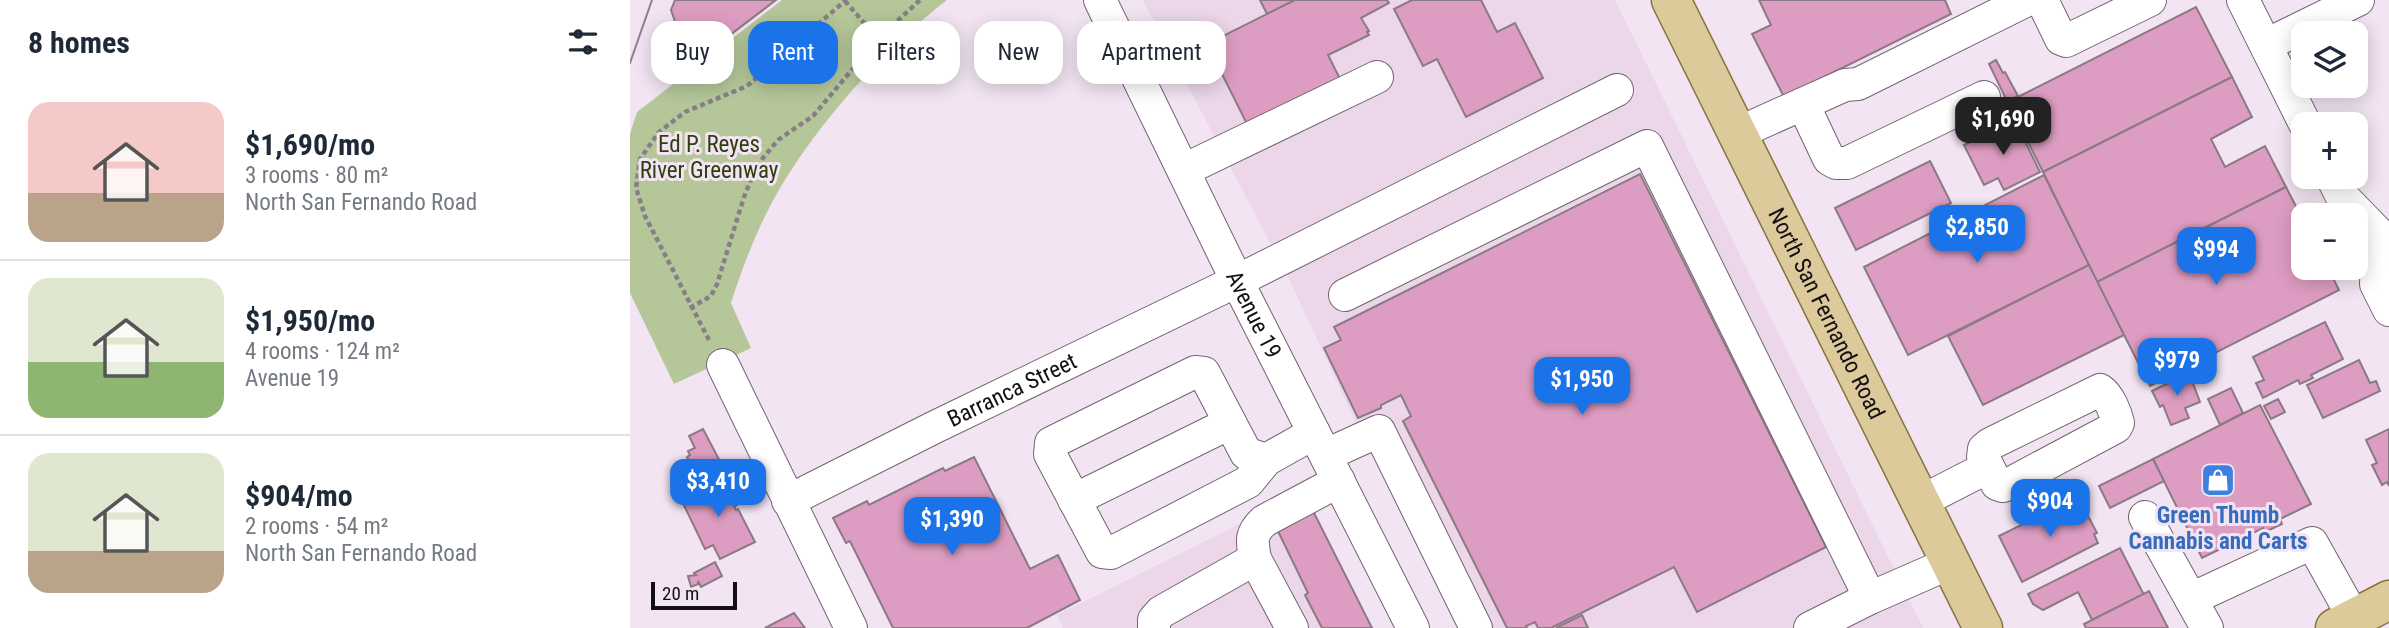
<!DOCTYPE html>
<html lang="en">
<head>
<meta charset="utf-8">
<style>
	body { margin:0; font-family:"Roboto Condensed",sans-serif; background:#f6f6f7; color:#1f2937; height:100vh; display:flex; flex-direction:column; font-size:26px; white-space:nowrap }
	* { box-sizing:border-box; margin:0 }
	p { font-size:23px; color:#747a83 }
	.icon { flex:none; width:38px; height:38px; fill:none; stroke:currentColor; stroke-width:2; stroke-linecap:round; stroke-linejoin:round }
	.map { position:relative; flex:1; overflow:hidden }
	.sheet { display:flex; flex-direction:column; background:#fff; width:630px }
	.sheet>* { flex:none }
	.banner { position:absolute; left:21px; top:21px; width:665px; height:63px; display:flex; gap:14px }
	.tools { position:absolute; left:1661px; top:21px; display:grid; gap:14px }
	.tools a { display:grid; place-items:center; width:77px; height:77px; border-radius:14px; background:#fff; box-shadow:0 4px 18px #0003; font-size:35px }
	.scale { position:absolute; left:21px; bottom:18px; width:86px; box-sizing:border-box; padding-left:7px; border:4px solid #140f14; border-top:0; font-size:19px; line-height:24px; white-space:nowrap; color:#140f14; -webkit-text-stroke:5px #f2e4f2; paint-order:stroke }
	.price { position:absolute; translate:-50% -60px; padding:0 16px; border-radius:14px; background:#1a73e8; color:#fff; font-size:23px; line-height:46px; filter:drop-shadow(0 2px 4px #0008) }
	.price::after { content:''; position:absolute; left:50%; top:42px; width:21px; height:16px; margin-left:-10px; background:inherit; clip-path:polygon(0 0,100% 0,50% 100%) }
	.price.active { background:#222; color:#fff }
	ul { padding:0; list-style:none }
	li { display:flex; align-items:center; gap:21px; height:175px; padding:0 28px }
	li+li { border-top:2px solid #e0e1e3 }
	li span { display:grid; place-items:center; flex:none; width:196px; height:140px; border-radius:21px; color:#555 }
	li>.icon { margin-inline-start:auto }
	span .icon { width:84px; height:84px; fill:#fffc; stroke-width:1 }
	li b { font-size:30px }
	h2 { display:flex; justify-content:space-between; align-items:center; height:84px; padding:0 28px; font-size:30px }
	.tag { padding:0 24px; border-radius:21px; background:#fff; box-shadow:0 4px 18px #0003; font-size:24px; line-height:63px }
	.tag.active { background:#1a73e8; color:#fff }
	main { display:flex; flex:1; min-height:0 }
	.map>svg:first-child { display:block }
	.built { fill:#ebd6ea }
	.green { fill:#b5c799 }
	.building { fill:#dd9dc2; stroke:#8b7a83; stroke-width:2 }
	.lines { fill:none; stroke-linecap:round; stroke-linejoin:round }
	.minor-casing { stroke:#716470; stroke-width:34 }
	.major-casing { stroke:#887240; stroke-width:41 }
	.path { stroke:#887e88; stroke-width:4.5; stroke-dasharray:5 3.5; stroke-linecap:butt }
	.minor { stroke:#fff; stroke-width:32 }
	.major { stroke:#ddca9b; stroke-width:38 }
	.tram { stroke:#8a808a; stroke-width:2 }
	.labels { text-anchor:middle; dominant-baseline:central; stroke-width:6; stroke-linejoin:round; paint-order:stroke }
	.park-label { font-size:23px; fill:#2f3e0f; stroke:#f2e4f2 }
	.street-label { font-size:23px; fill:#140f14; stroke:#f2e4f2 }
	.shop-label { font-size:23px; font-weight:bold; fill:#366cbe; stroke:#f2e4f2 }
</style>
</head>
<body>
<main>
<section class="sheet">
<h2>8 homes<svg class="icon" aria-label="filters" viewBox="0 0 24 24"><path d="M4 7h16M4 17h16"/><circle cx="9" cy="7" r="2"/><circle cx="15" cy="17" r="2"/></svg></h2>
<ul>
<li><span style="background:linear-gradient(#f6c9c9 65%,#b9a48a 0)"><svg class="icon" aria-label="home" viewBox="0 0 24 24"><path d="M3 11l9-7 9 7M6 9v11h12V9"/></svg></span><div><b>$1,690/mo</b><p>3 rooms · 80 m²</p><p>North San Fernando Road</p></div></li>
<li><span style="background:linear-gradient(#dfe7d0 60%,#8fb573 0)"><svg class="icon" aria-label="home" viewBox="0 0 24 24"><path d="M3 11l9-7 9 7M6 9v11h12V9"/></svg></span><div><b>$1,950/mo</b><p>4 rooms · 124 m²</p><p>Avenue 19</p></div></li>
<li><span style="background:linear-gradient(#dfe7d0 70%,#b9a48a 0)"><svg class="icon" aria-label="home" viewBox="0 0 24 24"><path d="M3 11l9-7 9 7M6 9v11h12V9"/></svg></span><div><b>$904/mo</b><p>2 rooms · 54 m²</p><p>North San Fernando Road</p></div></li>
</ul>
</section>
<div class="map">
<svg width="1759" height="628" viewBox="0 0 1759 628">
	<rect width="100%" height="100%" fill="#f2e4f2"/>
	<g class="built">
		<polygon points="513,0 985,0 1293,628 827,628 727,425 659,279"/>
		<polygon points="674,492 742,628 433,628 427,615"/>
	</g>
	<path class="green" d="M 152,0 L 317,0 C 259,44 197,114 158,175 C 133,214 115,259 101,303 L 121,348 L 44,384 L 0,293 L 0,134 L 7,112 Z"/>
	<g class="building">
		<polygon points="45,0 146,0 71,57 47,27 41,10"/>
		<polygon points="630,0 665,0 637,14"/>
		<polygon points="665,0 757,0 759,3 731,18 739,31 737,32 739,35 698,55 711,81 618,126 577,44"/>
		<polygon points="782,0 851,0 867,32 885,23 913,78 836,117 807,59 793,66 764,9"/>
		<polygon points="1129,0 1315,0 1321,14 1154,97 1122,34 1141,25"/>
		<polygon points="1566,7 1602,77 1413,172 1378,102"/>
		<polygon points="1366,60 1373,73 1375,72 1388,96 1377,101 1359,64"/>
		<polygon points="1602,77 1622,117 1581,139 1595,167 1635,146 1656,187 1467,282 1413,172"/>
		<polygon points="1382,121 1384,124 1386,123 1410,172 1374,190 1368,178 1354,185 1334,145"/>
		<polygon points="1300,161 1321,203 1226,250 1205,208"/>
		<polygon points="1010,174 1196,547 1067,612 1044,567 921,628 908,628 905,622 896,626 897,628 877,628 773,421 781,416 771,395 751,405 751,408 728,418 694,348 711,340 704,327"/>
		<polygon points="1414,175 1459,265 1278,355 1234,267"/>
		<polygon points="1656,187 1673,220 1673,268 1698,268 1709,290 1520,386 1467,282"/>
		<polygon points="1459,265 1494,335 1353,405 1318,336"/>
		<polygon points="1695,322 1713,359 1681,375 1683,378 1670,384 1668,380 1633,398 1626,383 1634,380 1623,357"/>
		<polygon points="1729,360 1740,383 1746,381 1750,391 1693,418 1677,385"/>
		<polygon points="1559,373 1570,402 1555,408 1559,418 1541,425 1533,405 1530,407 1522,391"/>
		<polygon points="1601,388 1613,413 1590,425 1578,399"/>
		<polygon points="1648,399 1655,412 1641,419 1634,406"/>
		<polygon points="1630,405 1681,504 1650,519 1652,524 1635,532 1633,528 1572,558 1523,459"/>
		<polygon points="73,429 93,467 64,480 56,465 60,463 57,457 60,455 58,451 65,448 59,436"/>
		<polygon points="1759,429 1759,486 1757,482 1752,485 1742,465 1747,463 1736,440"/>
		<polygon points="344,457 400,569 428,555 450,600 397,628 263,628 220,541 216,543 203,518 237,501 239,505 313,468 315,471"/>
		<polygon points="1523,459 1534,481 1480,508 1469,486"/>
		<polygon points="94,478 107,505 104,507 106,510 108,509 125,542 90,559 83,545 75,549 50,497"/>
		<polygon points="1448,497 1467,533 1464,534 1468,543 1392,582 1369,536"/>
		<polygon points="681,507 742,628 692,628 675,595 678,593 645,525"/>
		<polygon points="1490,548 1514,595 1462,620 1448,592 1413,610 1403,604 1398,594"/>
		<polygon points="85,562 92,576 71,587 68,581 68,584 61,587 58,576 66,575 64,573"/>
		<polygon points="1519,591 1538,628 1456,628 1454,624"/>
		<polygon points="164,613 175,628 135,628"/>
		<polygon points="952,615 958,628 926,628"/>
	</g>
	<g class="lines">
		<g class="minor-casing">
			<g id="minor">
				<path id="s1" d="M 470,0 L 607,281 L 783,628"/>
				<polyline points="1412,0 1431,39 1436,41 1520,0"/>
				<polyline points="1613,0 1675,124"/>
				<polyline points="1636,45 1728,0"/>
				<polyline points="1173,104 1199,159 1206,163 1217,163 1354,97"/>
				<polyline points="1108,133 1215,85 1228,84 1397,0"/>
				<polyline points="554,170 747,77"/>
				<polyline points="1702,177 1711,195 1748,233 1746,284 1759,310"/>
				<polyline points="715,295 1017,146 1240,598"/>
				<polyline points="93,365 221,628"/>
				<path d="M 1470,390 C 1479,396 1486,413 1488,423 L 1486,427 L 1381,483 L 1373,486 L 1367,484 L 1353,457 L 1354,449 L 1360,444 Z"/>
				<polyline points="696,455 749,431 846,628"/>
				<polyline points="636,460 618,482 481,553 472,552 420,454 421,443 565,372 574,373 616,453 636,460 684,433"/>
				<polyline points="444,500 600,423"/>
				<path id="s2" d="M 158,501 L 305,427 L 607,281 L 987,90"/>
				<polyline points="1290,502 1358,467"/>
				<polyline points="1515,517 1577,628"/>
				<path d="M 625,559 C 622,541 620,534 634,521 L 709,481"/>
				<polyline points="1561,599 1682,543 1724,618"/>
				<polyline points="524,628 524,620 531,612 625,559 662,628"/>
				<polyline points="1180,628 1240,598 1320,563"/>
			</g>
		</g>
		<g class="major-casing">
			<g id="major">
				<path id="s3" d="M 1041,0 L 1353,628"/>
				<polyline points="1705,628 1759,600"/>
			</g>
		</g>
		<g class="path">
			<polyline points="215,1 248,39"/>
			<polyline points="60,308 81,296 87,284 114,197 124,172 133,158 148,140 183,116 248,39 290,0"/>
			<polyline points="79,340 15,216 6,188 10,159 29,132 55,112 117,86 216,0"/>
		</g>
		<use href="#minor" class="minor"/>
		<use href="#major" class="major"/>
		<polyline class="tram" points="0,63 22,0"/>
	</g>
	<defs>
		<g id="shop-square" transform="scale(1.75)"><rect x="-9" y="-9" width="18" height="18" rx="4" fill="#3f7fe0" stroke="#f2e4f2"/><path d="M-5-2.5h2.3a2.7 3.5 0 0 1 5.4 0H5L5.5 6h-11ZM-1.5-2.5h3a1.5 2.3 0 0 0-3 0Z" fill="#fff"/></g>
	</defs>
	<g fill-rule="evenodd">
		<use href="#shop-square" x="1588" y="480"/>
	</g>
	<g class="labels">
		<g class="park-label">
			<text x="79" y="144">Ed P. Reyes<tspan x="79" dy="26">River Greenway</tspan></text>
		</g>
		<g class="street-label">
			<text stroke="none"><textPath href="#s3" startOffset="350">North San Fernando Road</textPath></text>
			<text stroke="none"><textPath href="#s1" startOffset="350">Avenue 19</textPath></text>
			<text stroke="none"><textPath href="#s2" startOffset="250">Barranca Street</textPath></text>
		</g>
		<g class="shop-label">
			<text x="1588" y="515">Green Thumb<tspan x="1588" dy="26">Cannabis and Carts</tspan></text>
		</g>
	</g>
</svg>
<div class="tools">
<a><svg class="icon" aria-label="layers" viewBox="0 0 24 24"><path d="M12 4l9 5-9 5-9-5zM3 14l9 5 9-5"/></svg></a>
<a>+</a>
<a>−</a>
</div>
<div class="scale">20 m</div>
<b class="price active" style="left:1373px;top:157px">$1,690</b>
<b class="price" style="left:1347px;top:265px">$2,850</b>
<b class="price" style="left:1586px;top:287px">$994</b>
<b class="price" style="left:1547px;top:398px">$979</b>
<b class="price" style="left:952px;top:417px">$1,950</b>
<b class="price" style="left:88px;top:519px">$3,410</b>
<b class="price" style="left:1420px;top:539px">$904</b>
<b class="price" style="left:322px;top:557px">$1,390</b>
<div class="banner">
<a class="tag">Buy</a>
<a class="tag active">Rent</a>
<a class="tag">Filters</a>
<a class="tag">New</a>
<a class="tag">Apartment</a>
</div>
</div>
</main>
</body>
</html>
